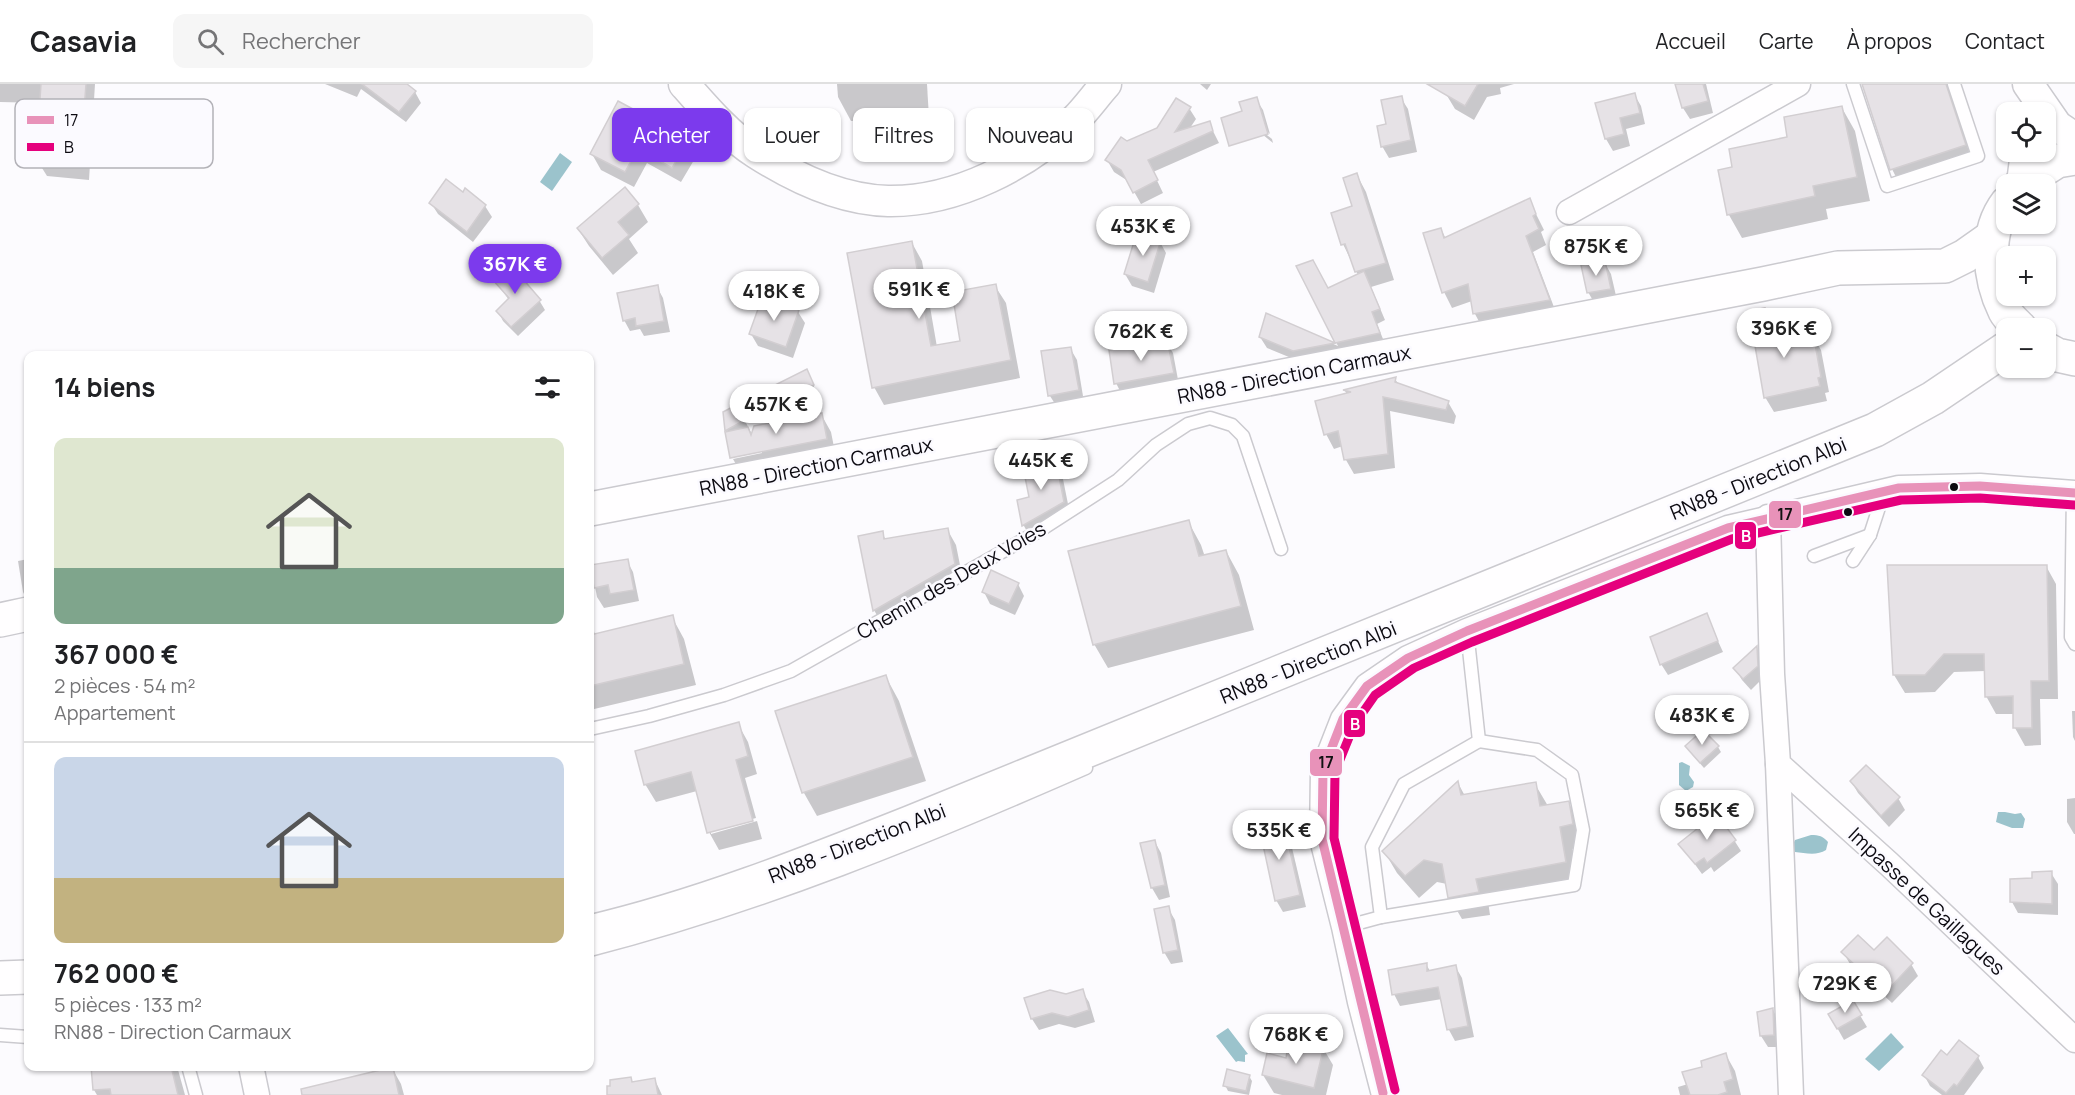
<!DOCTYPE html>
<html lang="fr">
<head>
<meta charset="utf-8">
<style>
	body { margin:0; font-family:Manrope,sans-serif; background:#f6f6f6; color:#202124; height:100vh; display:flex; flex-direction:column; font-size:22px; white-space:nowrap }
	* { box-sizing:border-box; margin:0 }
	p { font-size:20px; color:#757577 }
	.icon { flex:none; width:33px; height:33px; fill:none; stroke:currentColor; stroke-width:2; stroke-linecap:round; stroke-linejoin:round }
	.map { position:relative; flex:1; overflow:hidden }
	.side { position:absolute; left:24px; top:267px; width:570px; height:720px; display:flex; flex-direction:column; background:#fff; border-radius:12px; box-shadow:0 2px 4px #0004 }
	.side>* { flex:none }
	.hud { position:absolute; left:612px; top:24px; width:570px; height:54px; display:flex; gap:12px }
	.fabs { position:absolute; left:1996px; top:18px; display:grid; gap:12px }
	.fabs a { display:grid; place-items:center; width:60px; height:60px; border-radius:12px; background:#fff; box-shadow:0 2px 4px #0004; font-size:30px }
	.price { position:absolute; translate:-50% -51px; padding:0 14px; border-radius:21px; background:#fff; color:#222; font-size:20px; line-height:39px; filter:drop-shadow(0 2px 3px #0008) }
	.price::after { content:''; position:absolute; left:50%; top:36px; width:18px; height:14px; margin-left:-9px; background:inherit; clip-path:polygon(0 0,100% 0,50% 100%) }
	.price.on { background:#7c3aed; color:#fff }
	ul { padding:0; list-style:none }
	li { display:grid; align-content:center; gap:12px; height:318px; padding:0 30px }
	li+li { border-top:2px solid #e0e0e0 }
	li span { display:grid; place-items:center; height:186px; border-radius:12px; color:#555 }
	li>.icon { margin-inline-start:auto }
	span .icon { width:108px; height:108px; fill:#fffc; stroke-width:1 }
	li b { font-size:26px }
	h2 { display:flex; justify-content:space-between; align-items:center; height:72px; padding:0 30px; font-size:26px }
	.chip { padding:0 21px; border-radius:12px; background:#fff; box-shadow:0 2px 4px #0004; font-size:21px; line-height:54px }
	.chip.on { background:#7c3aed; color:#fff }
	header { display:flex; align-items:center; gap:36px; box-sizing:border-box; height:84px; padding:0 30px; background:#fff; border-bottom:2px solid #e0e0e0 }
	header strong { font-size:28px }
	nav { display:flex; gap:33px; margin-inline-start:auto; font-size:21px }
	.search { width:420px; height:54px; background:#f6f6f6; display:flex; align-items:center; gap:15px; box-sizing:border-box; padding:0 21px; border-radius:12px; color:#757577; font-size:22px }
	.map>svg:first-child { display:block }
	.water { fill:#9bc3cc }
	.shadow { fill:#0003 }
	.building { fill:#e6e2e6; stroke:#d2ced1; stroke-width:1.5 }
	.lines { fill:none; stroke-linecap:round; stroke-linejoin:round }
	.service-casing { stroke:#cbcacf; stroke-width:15 }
	.minor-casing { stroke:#cbcacf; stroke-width:27 }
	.tertiary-casing { stroke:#cbcacf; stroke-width:33 }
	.primary-casing { stroke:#cbcacf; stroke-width:36 }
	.service { stroke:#fffeff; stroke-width:12 }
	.minor { stroke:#fffeff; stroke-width:24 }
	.tertiary { stroke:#fffeff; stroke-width:30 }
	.primary { stroke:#fffeff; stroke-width:33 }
	.bus-1-casing { stroke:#fbfaff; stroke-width:14 }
	.bus-2-casing { stroke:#fbfaff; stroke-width:14 }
	.bus-1 { stroke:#e892b9; stroke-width:9 }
	.bus-2 { stroke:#e5007d; stroke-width:9 }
	.bus-dot { fill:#0c0a11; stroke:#fbfaff; stroke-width:2 }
	.labels { text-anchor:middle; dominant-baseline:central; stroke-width:5; stroke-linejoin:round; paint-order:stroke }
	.street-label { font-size:20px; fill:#0c0a11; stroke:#fbfaff }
	.key { fill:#fbfaff; stroke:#b3b2b8; stroke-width:1.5 }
	.key-label { font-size:16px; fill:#0c0a11 }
	.line-badge { stroke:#fbfaff; stroke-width:2 }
	.badge-label { font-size:16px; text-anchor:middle; font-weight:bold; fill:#fff }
	.pale-badge-label { font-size:16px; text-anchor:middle; font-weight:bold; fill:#111 }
</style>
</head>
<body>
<header>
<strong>Casavia</strong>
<div class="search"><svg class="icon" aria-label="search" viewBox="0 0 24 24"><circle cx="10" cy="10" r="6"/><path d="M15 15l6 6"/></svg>Rechercher</div>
<nav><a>Accueil</a><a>Carte</a><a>À propos</a><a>Contact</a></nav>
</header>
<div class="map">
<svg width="2075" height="1011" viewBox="0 0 2075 1011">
	<rect width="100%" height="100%" fill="#fcfbfe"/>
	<g class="water">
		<polygon points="560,69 572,78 552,107 540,98"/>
		<polygon points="1682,678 1690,682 1689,691 1694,698 1693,703 1686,707 1679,701 1679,679"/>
		<polygon points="1998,728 2005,728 2015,730 2021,729 2025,735 2023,744 2012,744 1996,738"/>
		<path d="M 1811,751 C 1819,751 1823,752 1828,758 L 1826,766 C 1817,772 1805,769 1795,768 L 1792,762 L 1795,756 Z"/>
		<polygon points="1228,944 1248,970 1245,971 1245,978 1238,977 1236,978 1216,952"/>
		<polygon points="1891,949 1904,963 1879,987 1865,975"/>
	</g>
	<g class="shadow">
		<polygon points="0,0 95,0 89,96 47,92 37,76 41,19 0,18"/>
		<polygon points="325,0 404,0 415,8 421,19 406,38 361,5 357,13"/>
		<polygon points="837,0 927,0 929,34 851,37 838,13"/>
		<polygon points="1200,0 1211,0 1207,6"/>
		<polygon points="1452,0 1514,0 1500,4 1501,10 1487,13 1474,36 1455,25 1446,10"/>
		<polygon points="1677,0 1706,0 1713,29 1690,35 1683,24"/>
		<polygon points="1863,0 1951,0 1953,4 1952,16 1971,73 1898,97 1892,85"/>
		<polygon points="1634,10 1641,22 1645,40 1626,45 1630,62 1613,67 1606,55 1597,20"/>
		<polygon points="1401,14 1408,25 1417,68 1389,74 1382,62"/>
		<polygon points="1256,15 1263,26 1270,50 1246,30"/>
		<polygon points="1189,24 1196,35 1190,44 1209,39 1219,59 1153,88 1163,109 1141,120 1128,97 1114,88 1107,76 1127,59 1158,45"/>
		<polygon points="1842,24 1855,47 1870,117 1826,125 1828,135 1742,154 1729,131 1720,87 1734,84"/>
		<polygon points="1248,36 1272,55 1273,59 1251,41"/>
		<polygon points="688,56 697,71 681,98 647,79 634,103 601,86 592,70"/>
		<polygon points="1357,91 1366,108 1394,196 1371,203 1385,236 1377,240 1385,260 1301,278 1267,264 1260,253 1267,231 1338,262 1298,183 1328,206 1358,191 1343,160 1354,123"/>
		<polygon points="1529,116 1544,146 1541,148 1546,161 1533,168 1557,231 1483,245 1475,230 1472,217 1452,224 1444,208 1441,145 1446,155"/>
		<polygon points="431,119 485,122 492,133 473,158 438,130"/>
		<polygon points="638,121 648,138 629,155 638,169 613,191 589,162 578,145"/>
		<polygon points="1160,158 1166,169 1154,209 1132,202 1125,190"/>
		<polygon points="912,159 922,177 937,263 962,258 995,202 1006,219 1020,294 884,321 874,303"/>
		<polygon points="1604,178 1611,190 1617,216 1595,220 1588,208"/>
		<polygon points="494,195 539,216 545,226 518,252 503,237 498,227 509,216"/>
		<polygon points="657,203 663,214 670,248 644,252 640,245 630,247 624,236"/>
		<polygon points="1764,225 1772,240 1776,258 1812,251 1821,266 1829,308 1825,309 1827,317 1774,328 1765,313"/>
		<polygon points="798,228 805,239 793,274 758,262 751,250"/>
		<polygon points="1166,257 1173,269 1179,301 1122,311 1116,299"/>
		<polygon points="1070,264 1077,276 1084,318 1057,323 1050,312 1043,269"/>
		<polygon points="809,292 816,307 761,335 758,330 764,308"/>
		<polygon points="1395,295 1399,301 1448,318 1456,332 1454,340 1390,327 1395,384 1354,390 1346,376 1343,362 1334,365 1326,350 1347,310 1345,307"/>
		<polygon points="737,322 753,352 821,330 831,348 836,373 742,391 733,375 762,369 762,366 728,349 727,346"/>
		<polygon points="1055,379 1062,390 1070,430 1030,453 1024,442 1019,417 1031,415"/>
		<polygon points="1188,437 1201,461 1205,473 1226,467 1239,491 1254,546 1108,584 1094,560"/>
		<polygon points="947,445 956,461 963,496 883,542 874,526 860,453 882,449 886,456"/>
		<polygon points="28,475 28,518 23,508 18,477"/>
		<polygon points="627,477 633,488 639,517 604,524 597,513 591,482"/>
		<polygon points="2046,482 2056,500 2058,615 2040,615 2041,661 2025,662 2015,644 2015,630 1996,630 1986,612 1986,587 1954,588 1935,608 1905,609 1894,591"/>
		<polygon points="1018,500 1024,512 1015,531 990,520 984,508"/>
		<polygon points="1706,531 1723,568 1668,591 1661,580"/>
		<polygon points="590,533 595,551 672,533 684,555 696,601 590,626"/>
		<polygon points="1757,565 1763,576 1763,594 1751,606 1742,596 1735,584"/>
		<polygon points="886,593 899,617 926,697 817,732 804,709 777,628"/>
		<polygon points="2072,627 2075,627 2075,657 2073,653"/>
		<polygon points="738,640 748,658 757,690 745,694 756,734 711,746 711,750 757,737 762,755 719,766 709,748 697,707 656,718 645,700"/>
		<polygon points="1718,663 1721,668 1704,684 1690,668"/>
		<polygon points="1851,697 1898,714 1905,726 1889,743 1858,709"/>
		<polygon points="1458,699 1465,712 1535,700 1548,722 1568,718 1581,741 1585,763 1572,765 1578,801 1488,817 1490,831 1462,835 1449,813 1447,800 1437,798 1419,814 1397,789 1384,767"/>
		<polygon points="2075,714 2075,750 2074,750 2067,738 2067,715"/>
		<polygon points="1282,739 1289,751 1306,823 1283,828 1276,816"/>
		<polygon points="1709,741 1734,756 1741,767 1714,788 1711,783 1702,790 1680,760"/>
		<polygon points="1155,758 1161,769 1170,813 1159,816 1152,804 1142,760"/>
		<polygon points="2051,789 2058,800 2058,831 2018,829 2012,818 2034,796"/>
		<polygon points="1168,824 1175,836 1183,878 1171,880 1164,868"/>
		<polygon points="1843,868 1874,869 1911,880 1918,892 1892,919 1850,880"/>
		<polygon points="1426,880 1430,887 1455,882 1462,894 1474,953 1455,957 1449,946 1442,915 1400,922 1394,910"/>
		<polygon points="1082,907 1089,918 1095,938 1075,944 1059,940 1039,946 1032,935 1066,911"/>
		<polygon points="1852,918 1867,943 1844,956 1830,931"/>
		<polygon points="1773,926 1779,937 1780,963 1768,963 1761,952"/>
		<polygon points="1323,964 1333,981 1326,1011 1282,1011 1274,1009 1263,991 1287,976"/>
		<polygon points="1726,971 1735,987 1741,1011 1680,1011 1678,1003 1688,1000"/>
		<polygon points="1947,973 1978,973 1984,984 1964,1011 1942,1011 1930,1002 1924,991"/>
		<polygon points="93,982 177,982 185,1011 97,1011 94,1006"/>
		<polygon points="392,984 401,1000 404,1011 308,1011"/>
		<polygon points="1249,992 1252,997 1249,1011 1228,1007 1225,1001"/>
		<polygon points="630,994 633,999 655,996 662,1011 613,1011"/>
	</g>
	<g class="building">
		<polygon points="41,0 86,0 80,80 36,76"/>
		<polygon points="362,0 407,0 416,7 399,28"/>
		<polygon points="1427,0 1478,0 1465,22"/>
		<polygon points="1675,0 1703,0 1708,17 1682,24"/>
		<polygon points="1862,0 1946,0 1966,61 1890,86"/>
		<polygon points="1635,9 1640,29 1620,34 1624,50 1605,55 1595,19"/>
		<polygon points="1402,12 1411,56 1381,63 1377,42 1386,40 1381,16"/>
		<polygon points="1257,13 1268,50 1229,62 1221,34 1242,27 1239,18"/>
		<polygon points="1176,14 1191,23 1175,48 1210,37 1213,47 1148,76 1158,96 1133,109 1121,86 1105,76 1121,53 1127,57 1157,44"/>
		<polygon points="618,17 689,55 672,84 638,64 625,88 590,70"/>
		<polygon points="1842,22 1857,93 1813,102 1815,112 1727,131 1718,86 1732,83 1729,65 1787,53 1784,33"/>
		<polygon points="1357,89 1386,179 1355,188 1345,160 1341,161 1331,129 1352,122 1343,94"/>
		<polygon points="446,95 463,108 465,104 486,121 467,148 429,119"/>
		<polygon points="625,103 639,120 618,138 629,151 602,174 577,144"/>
		<polygon points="1530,114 1536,130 1533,132 1539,145 1526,152 1550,216 1473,230 1468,200 1442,209 1423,149 1441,144 1444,154"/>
		<polygon points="1137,148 1161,156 1148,198 1124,190"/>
		<polygon points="912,157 931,262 960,257 952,208 996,200 1011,276 872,304 847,169"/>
		<polygon points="1313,176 1328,204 1364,187 1380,225 1372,228 1380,249 1335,259 1293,267 1259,253 1266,229 1335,259 1296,182"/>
		<polygon points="1605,177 1611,205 1587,209 1581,181"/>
		<polygon points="509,179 541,216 511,243 496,227 509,214 492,195"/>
		<polygon points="658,201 664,237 636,242 635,234 623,237 617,209"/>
		<polygon points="762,214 799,226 786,263 749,250"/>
		<polygon points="1765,224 1771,257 1813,249 1821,293 1818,294 1820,302 1764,314 1749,227"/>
		<polygon points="1167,256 1174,289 1114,300 1109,266"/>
		<polygon points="1071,263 1079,306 1048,312 1041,267"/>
		<polygon points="807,285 814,301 757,330 763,307"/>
		<polygon points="1396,293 1395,298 1449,317 1446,326 1383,313 1388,370 1344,376 1338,347 1324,351 1315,317 1351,308 1343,306"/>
		<polygon points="738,320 745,336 725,347 723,328"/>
		<polygon points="822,329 827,355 730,374 725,348 748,343 751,351 754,342"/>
		<polygon points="1056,377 1064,418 1022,442 1017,416 1029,413 1023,383"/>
		<polygon points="1189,436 1199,472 1226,466 1241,522 1093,561 1068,467"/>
		<polygon points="948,444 955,480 873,527 858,452 883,447 884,455"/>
		<polygon points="628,475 634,506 610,510 608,501 594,504 590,481"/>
		<polygon points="1887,481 2047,481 2049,597 2031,597 2032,644 2013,644 2013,612 1985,613 1984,570 1944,570 1925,591 1893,591"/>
		<polygon points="991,486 1019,499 1009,520 982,508"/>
		<polygon points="1707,529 1718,557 1660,581 1650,553"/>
		<polygon points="673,531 684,580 590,602 590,551"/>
		<polygon points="1757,562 1758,582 1743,595 1733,584"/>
		<polygon points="886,591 913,673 802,709 775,627"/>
		<polygon points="739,638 748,672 736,676 753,737 707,749 691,688 644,701 635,667"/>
		<polygon points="1703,646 1719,662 1700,679 1685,662"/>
		<polygon points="1866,681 1900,713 1881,732 1850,697"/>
		<polygon points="1458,697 1461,711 1536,698 1540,722 1569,717 1573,740 1560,743 1566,778 1476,795 1479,808 1448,814 1442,780 1424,776 1405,792 1382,767"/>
		<polygon points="1718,732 1736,756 1707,779 1704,774 1695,780 1678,760 1707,737 1709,739"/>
		<polygon points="1283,737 1300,811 1275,817 1259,742"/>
		<polygon points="1155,756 1165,801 1151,804 1140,759"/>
		<polygon points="2052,787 2052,820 2010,818 2010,795 2032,794 2032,788"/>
		<polygon points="1169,822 1178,866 1163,869 1154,825"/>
		<polygon points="1858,851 1874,866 1887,853 1913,879 1885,909 1841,868"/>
		<polygon points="1427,879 1427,887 1456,881 1468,942 1447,946 1438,903 1392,911 1388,886"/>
		<polygon points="1083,905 1089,926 1068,933 1052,929 1031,935 1024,914 1050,906 1066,910"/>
		<polygon points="1853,916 1862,931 1837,945 1828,930"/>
		<polygon points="1773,924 1774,951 1760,952 1757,928"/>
		<polygon points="1298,956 1324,962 1314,1004 1262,991 1267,969 1286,974 1287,968 1295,970"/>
		<polygon points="1959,956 1979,972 1957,1002 1954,1000 1946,1009 1922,991 1941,966 1947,971"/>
		<polygon points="1726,969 1733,995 1724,998 1727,1008 1718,1011 1690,1011 1682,988 1702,983 1701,977"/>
		<polygon points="91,982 171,982 178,1011 111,1011 110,1005 93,1006"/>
		<polygon points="393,983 399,1011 302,1011 301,1005"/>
		<polygon points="1227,985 1250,991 1246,1007 1223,1002"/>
		<polygon points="631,993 632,998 655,994 658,1011 607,1011 607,1002 610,1002 610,996"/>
	</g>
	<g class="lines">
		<g class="service-casing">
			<g id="service">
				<polyline points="1853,0 1887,102 1978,72 1954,0"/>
				<polyline points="2073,409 2071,553 2075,560"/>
				<polyline points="1814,472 1870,451"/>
				<polyline points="1853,477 1870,451 1884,408"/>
				<polyline points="590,645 649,632 724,611 791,587 1039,447 1118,396 1156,361 1188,340 1210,334 1232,341 1243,352 1281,465"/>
				<polyline points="1381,833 1574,801 1583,746 1572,691 1537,666 1479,657"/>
				<polyline points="1344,843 1381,833 1372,763 1404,700 1479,657 1467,547"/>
				<path d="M 590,866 C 761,822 924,755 1086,684"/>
				<polyline points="0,951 28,953"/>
				<polyline points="188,982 196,1011"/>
			</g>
		</g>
		<g class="minor-casing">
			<g id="minor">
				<polyline points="1569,128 1798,0"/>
				<polyline points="1768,433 1772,590 1778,680 1889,780 2075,956"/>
				<polyline points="1778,680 1791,1011"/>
				<polyline points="251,982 257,1011"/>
				<polyline points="1384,1011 1360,918 1344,843 1322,755 1323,686 1343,635 1367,602 1408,574 1467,547 1728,444 1899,404 1980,402 2075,409"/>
			</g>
		</g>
		<g class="tertiary-casing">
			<g id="tertiary">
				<path d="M 684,0 C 705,24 729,52 756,69 C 795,94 841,116 888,117 C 957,118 1026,81 1076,35 C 1087,24 1096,11 1106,0"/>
				<polyline points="2028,0 2057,42 2075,54"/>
				<polyline points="2022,99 2026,68"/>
			</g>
		</g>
		<g class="primary-casing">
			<g id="primary">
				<polyline points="2021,100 2057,77 2075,74"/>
				<path d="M 2007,119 C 1984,149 1989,195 2005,227 C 2008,233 2015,239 2020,244"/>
				<polyline points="2046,265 2057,271 2075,275"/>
				<polyline points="590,425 1763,200 1838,184 1945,182 1965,172 1992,153"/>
				<polyline points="0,536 28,530"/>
				<path d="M 590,848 C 701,822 808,779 914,737 L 1875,346 L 1933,314 L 2007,264"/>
				<polyline points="0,894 28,893"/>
			</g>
		</g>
		<use href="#service" class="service"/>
		<use href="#minor" class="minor"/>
		<use href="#tertiary" class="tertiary"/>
		<use href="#primary" class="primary"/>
		<g class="bus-1-casing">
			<polyline id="bus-1" points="1383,1009 1322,755 1323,686 1343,635 1367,602 1408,574 1467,547 1728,444 1899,404 1980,402 2075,409"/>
		</g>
		<g class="bus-2-casing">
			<polyline id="bus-2" points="1395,1006 1334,754 1335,688 1354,641 1375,611 1414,584 1472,558 1732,455 1901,416 1980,414 2074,421"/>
		</g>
		<use href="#bus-1" class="bus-1"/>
		<use href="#bus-2" class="bus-2"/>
	</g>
	<g class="bus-dot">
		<circle cx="1954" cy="403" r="5"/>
		<circle cx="1848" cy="428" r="5"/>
	</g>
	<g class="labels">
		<g class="street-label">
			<text transform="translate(1294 290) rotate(-11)">RN88 - Direction Carmaux</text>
			<text transform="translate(816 382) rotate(-11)">RN88 - Direction Carmaux</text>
			<text transform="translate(1758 394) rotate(-22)">RN88 - Direction Albi</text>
			<text transform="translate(951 496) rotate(-30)">Chemin des Deux Voies</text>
			<text transform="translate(1308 578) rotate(-22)">RN88 - Direction Albi</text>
			<text transform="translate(857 759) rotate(-21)">RN88 - Direction Albi</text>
			<text transform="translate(1927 817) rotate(43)">Impasse de Gaillagues</text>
		</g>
	</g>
	<rect x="15" y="15" width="198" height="69" rx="9" class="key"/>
	<rect x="27" y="32" width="27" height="8" fill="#e892b9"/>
	<rect x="27" y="59" width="27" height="8" fill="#e5007d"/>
	<g class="key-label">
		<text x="64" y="42">17</text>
		<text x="64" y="69">B</text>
	</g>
	<g class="line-badge">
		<rect x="1768" y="416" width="34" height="29" rx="6" fill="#e892b9"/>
		<rect x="1734" y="437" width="23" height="29" rx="6" fill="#e5007d"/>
		<rect x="1343" y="625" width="23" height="29" rx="6" fill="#e5007d"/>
		<rect x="1309" y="664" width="34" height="29" rx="6" fill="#e892b9"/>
	</g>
	<g class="badge-label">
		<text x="1746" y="458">B</text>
		<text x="1355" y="646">B</text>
	</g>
	<g class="pale-badge-label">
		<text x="1785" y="436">17</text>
		<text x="1326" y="684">17</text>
	</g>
</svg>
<div class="fabs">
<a><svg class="icon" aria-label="locate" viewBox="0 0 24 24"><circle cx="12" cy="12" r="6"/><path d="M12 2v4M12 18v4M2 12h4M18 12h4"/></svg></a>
<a><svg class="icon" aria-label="layers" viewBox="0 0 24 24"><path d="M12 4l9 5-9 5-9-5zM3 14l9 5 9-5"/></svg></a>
<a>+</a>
<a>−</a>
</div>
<b class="price" style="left:1143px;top:173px">453K €</b>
<b class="price" style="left:1596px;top:193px">875K €</b>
<b class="price on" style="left:515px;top:211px">367K €</b>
<b class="price" style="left:919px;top:236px">591K €</b>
<b class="price" style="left:774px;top:238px">418K €</b>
<b class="price" style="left:1784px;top:275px">396K €</b>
<b class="price" style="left:1141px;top:278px">762K €</b>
<b class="price" style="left:776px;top:351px">457K €</b>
<b class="price" style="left:1041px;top:407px">445K €</b>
<b class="price" style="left:1702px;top:662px">483K €</b>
<b class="price" style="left:1707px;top:757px">565K €</b>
<b class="price" style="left:1279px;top:777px">535K €</b>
<b class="price" style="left:1845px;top:930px">729K €</b>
<b class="price" style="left:1296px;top:981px">768K €</b>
<div class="hud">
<a class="chip on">Acheter</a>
<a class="chip">Louer</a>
<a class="chip">Filtres</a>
<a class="chip">Nouveau</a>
</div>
<section class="side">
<h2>14 biens<svg class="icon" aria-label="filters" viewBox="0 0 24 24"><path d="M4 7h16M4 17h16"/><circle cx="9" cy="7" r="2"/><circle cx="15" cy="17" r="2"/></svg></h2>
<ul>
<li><span style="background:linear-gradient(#dfe7d0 70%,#7fa58c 0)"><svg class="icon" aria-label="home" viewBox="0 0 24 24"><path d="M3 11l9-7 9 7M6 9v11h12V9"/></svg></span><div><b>367 000 €</b><p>2 pièces · 54 m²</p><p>Appartement</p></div></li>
<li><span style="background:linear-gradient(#c9d6e8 65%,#c2b280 0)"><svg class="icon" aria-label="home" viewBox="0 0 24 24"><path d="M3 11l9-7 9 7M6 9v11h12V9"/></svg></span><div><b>762 000 €</b><p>5 pièces · 133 m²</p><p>RN88 - Direction Carmaux</p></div></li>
</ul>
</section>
</div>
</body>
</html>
